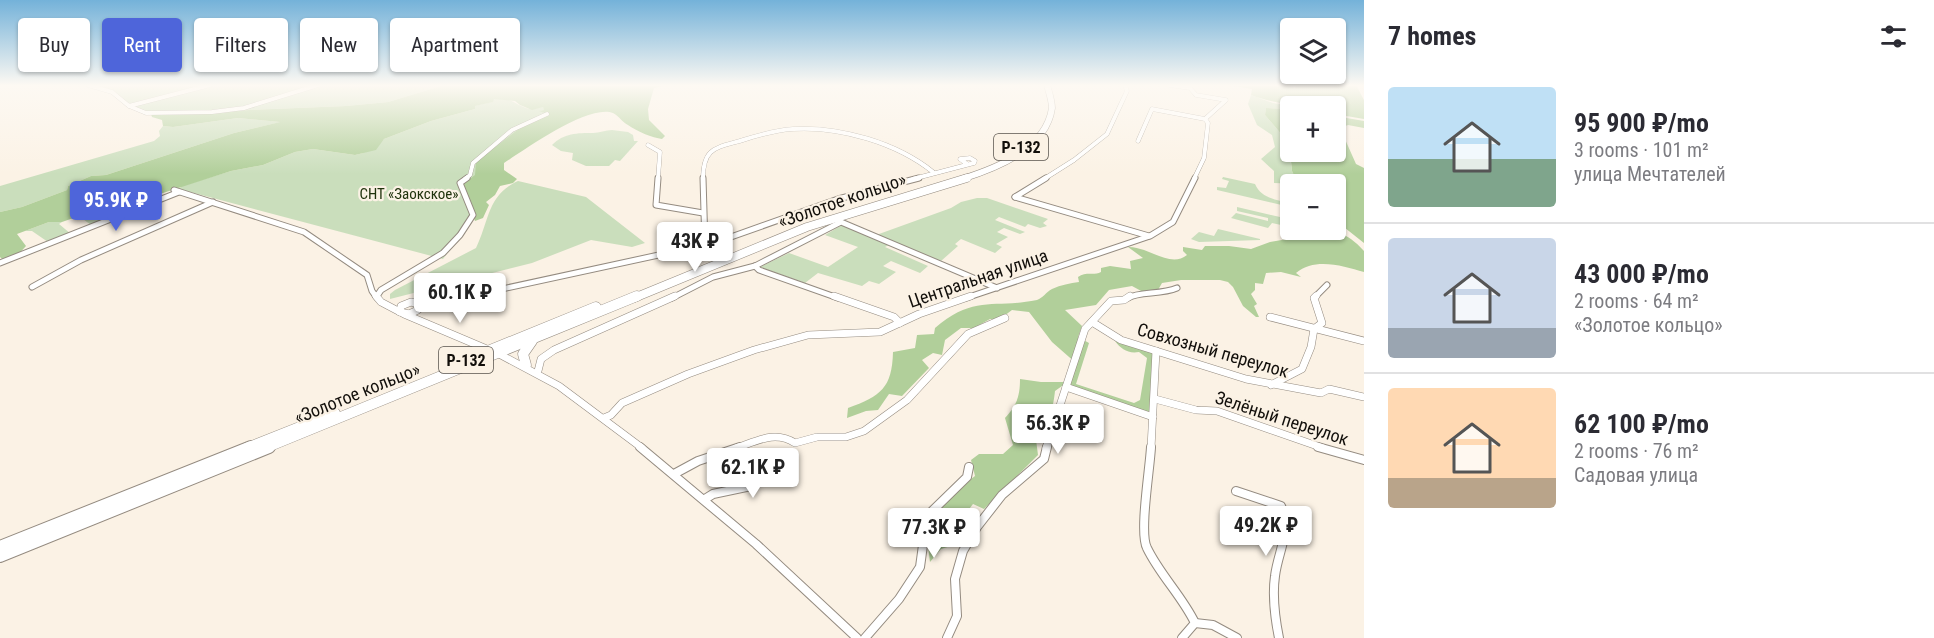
<!DOCTYPE html>
<html lang="en">
<head>
<meta charset="utf-8">
<style>
	body { margin:0; font-family:"Roboto Condensed",sans-serif; background:#f2f2f3; color:#2b2b33; height:100vh; display:flex; flex-direction:column; font-size:22px; white-space:nowrap }
	* { box-sizing:border-box; margin:0 }
	p { font-size:20px; color:#7c7c81 }
	.icon { flex:none; width:33px; height:33px; fill:none; stroke:currentColor; stroke-width:2; stroke-linecap:round; stroke-linejoin:round }
	.map { position:relative; flex:1; overflow:hidden }
	.details { display:flex; flex-direction:column; background:#fff; width:570px }
	.details>* { flex:none }
	.top-card { position:absolute; left:18px; top:18px; width:570px; height:54px; display:flex; gap:12px }
	.fabs { position:absolute; left:1280px; top:18px; display:grid; gap:12px }
	.fabs a { display:grid; place-items:center; width:66px; height:66px; border-radius:6px; background:#fff; box-shadow:0 2px 4px #0004; font-size:30px }
	.price { position:absolute; translate:-50% -51px; padding:0 14px; border-radius:6px; background:#fff; color:#222; font-size:20px; line-height:39px; filter:drop-shadow(0 2px 3px #0008) }
	.price::after { content:''; position:absolute; left:50%; top:36px; width:18px; height:14px; margin-left:-9px; background:inherit; clip-path:polygon(0 0,100% 0,50% 100%) }
	.price.current { background:#4e65da; color:#fff }
	ul { padding:0; list-style:none }
	li { display:flex; align-items:center; gap:18px; height:150px; padding:0 24px }
	li+li { border-top:2px solid #e1e1e2 }
	li span { display:grid; place-items:center; flex:none; width:168px; height:120px; border-radius:6px; color:#555 }
	li>.icon { margin-inline-start:auto }
	span .icon { width:72px; height:72px; fill:#fffc; stroke-width:1 }
	li b { font-size:26px }
	h2 { display:flex; justify-content:space-between; align-items:center; height:72px; padding:0 24px; font-size:26px }
	.tag { padding:0 21px; border-radius:6px; background:#fff; box-shadow:0 2px 4px #0004; font-size:21px; line-height:54px }
	.tag.current { background:#4e65da; color:#fff }
	main { display:flex; flex:1; min-height:0 }
	.map>svg:first-child { display:block }
	.green { fill:#cadebc }
	.forest { fill:#b1cf9a }
	.lines { fill:none; stroke-linecap:round; stroke-linejoin:round }
	.minor-far3-casing { stroke:#948b80; stroke-width:4.5 }
	.minor-far2-casing { stroke:#948b80; stroke-width:7 }
	.minor-far1-casing { stroke:#948b80; stroke-width:8 }
	.minor-casing { stroke:#948b80; stroke-width:10 }
	.highway-far3-casing { stroke:#948b80; stroke-width:7 }
	.highway-far2-casing { stroke:#948b80; stroke-width:9 }
	.highway-far1-casing { stroke:#948b80; stroke-width:11 }
	.highway-casing { stroke:#948b80; stroke-width:14 }
	.minor-far3 { stroke:#fff; stroke-width:4 }
	.minor-far2 { stroke:#fff; stroke-width:5 }
	.minor-far1 { stroke:#fff; stroke-width:7 }
	.minor { stroke:#fff; stroke-width:8 }
	.highway-far3 { stroke:#fff; stroke-width:6 }
	.highway-far2 { stroke:#fff; stroke-width:8 }
	.highway-far1 { stroke:#fff; stroke-width:10 }
	.highway { stroke:#fff; stroke-width:12 }
	.labels { text-anchor:middle; dominant-baseline:central; stroke-width:4.5; stroke-linejoin:round; paint-order:stroke }
	.far-park-label { font-size:15px; fill:#20330d; stroke:#fbf2e5 }
	.shield { fill:#fbf2e5; stroke:#58534c; stroke-width:1.5 }
	.shield-label { font-size:16px; font-weight:bold; fill:#120f0b }
	.street-label { font-size:18px; fill:#120f0b; stroke:#fbf2e5 }
</style>
</head>
<body>
<main>
<div class="map">
<svg width="1364" height="638" viewBox="0 0 1364 638">
	<rect width="100%" height="100%" fill="#fbf2e5"/>
	<g class="green">
		<path d="M 91,85 L 444,85 L 388,102 L 346,106 L 151,114 C 130,105 112,92 91,85 Z"/>
		<polygon points="1251,95 1273,103 1294,106 1290,106 1290,109 1266,108 1265,115 1288,142 1292,171 1298,184 1274,183 1274,171 1261,159 1275,147 1272,135 1257,125 1248,104"/>
		<path d="M 503,98 C 513,100 524,110 533,109 C 536,109 539,107 543,107 L 545,110 L 540,111 L 548,114 L 524,125 L 475,216 L 443,259 L 179,189 L 182,186 L 231,171 L 263,165 L 295,152 L 313,149 L 355,155 L 363,153 L 384,139 L 431,121 L 475,109 L 474,106 L 492,102 L 493,99 Z"/>
		<polygon points="238,118 281,122 234,133 106,175 91,176 68,186 67,190 22,207 0,212 0,186 154,141 160,136 159,131 163,126 173,127"/>
		<path d="M 612,130 L 628,132 L 633,135 L 634,141 L 638,141 L 620,161 L 615,160 L 609,166 L 586,166 L 572,160 L 573,153 L 561,151 L 552,145 C 564,133 577,133 593,133 C 599,133 606,130 612,130 Z"/>
		<path d="M 1223,177 L 1255,184 C 1261,198 1276,200 1290,203 L 1290,207 L 1217,190 L 1217,187 L 1226,188 L 1229,181 L 1222,179 Z"/>
		<path d="M 518,181 L 586,197 L 645,243 L 632,247 L 591,240 L 532,263 L 390,299 L 390,294 L 395,290 L 476,248 C 489,222 487,195 518,181 Z"/>
		<polygon points="163,193 133,203 138,208 91,225 79,216 122,201"/>
		<polygon points="977,198 987,198 1048,219 1043,223 1047,226 1040,228 1028,224 1025,227 999,217 995,220 1025,232 1020,234 1004,228 997,232 1008,237 996,244 1002,247 995,253 961,239 955,244 958,246 941,261 879,236 879,234 951,208 961,202"/>
		<polygon points="1237,207 1280,217 1280,221 1290,223 1290,227 1272,223 1268,228 1231,218 1236,213 1268,221 1268,218 1237,211"/>
		<polygon points="49,222 62,222 59,224 71,234 48,242 32,231 25,231"/>
		<polygon points="842,225 891,244 885,247 928,266 920,273 891,261 883,266 896,272 879,284 869,281 862,286 818,273 805,283 760,267 789,253 828,267 858,247 825,235"/>
		<polygon points="1218,229 1260,239 1260,240 1199,242 1191,239 1199,232 1214,236"/>
	</g>
	<g class="forest">
		<path d="M 444,85 L 667,85 L 654,88 L 648,109 L 649,120 L 665,136 L 662,139 C 653,138 636,131 628,125 C 622,122 619,116 613,113 C 588,104 526,149 504,163 L 504,170 L 517,179 L 513,183 L 500,186 L 495,195 L 486,202 L 489,205 L 483,218 L 475,221 L 462,185 L 475,175 L 476,162 L 524,125 L 547,114 L 539,111 L 544,110 L 543,107 L 532,110 L 520,105 L 515,101 L 494,99 L 493,102 L 475,106 L 475,109 L 431,121 L 384,139 L 376,150 L 355,155 L 313,149 L 295,152 L 263,165 L 231,171 L 163,193 L 122,201 L 62,222 L 49,222 L 17,234 L 26,246 L 16,257 L 4,261 L 0,257 L 0,212 L 22,207 L 67,190 L 68,186 L 91,176 L 106,175 L 234,133 L 280,122 L 238,118 L 173,127 L 163,126 L 162,120 L 152,117 L 151,114 L 346,106 L 388,102 Z"/>
		<path d="M 1228,85 L 1290,85 L 1295,89 L 1296,85 L 1356,85 L 1364,100 L 1364,119 L 1335,114 L 1335,106 C 1305,106 1280,106 1251,95 L 1252,89 Z"/>
		<polygon points="1266,108 1290,109 1290,151 1288,142 1265,115"/>
		<polygon points="1335,116 1364,121 1364,128 1348,125 1340,128 1356,164 1364,168 1364,243 1335,220 1335,184 1298,184 1292,171 1290,152 1335,152"/>
		<path d="M 1308,230 C 1334,230 1346,231 1364,251 L 1364,272 C 1343,266 1315,257 1296,273 L 1301,277 L 1281,272 L 1266,273 L 1263,284 L 1255,283 L 1255,290 L 1251,294 L 1257,304 L 1254,306 L 1259,317 L 1256,317 L 1243,306 L 1233,287 L 1228,282 L 1220,280 L 1181,280 L 1162,283 L 1158,290 L 1143,292 L 1132,286 L 1109,290 L 1096,305 L 1065,310 L 1082,326 L 1078,337 L 1089,343 L 1076,384 L 1134,403 L 1140,400 L 1147,358 L 1139,352 C 1128,354 1121,349 1115,341 L 1153,353 L 1151,414 L 1071,387 L 1062,386 L 1055,391 C 1053,409 1050,421 1035,432 L 1038,455 L 984,509 L 973,504 L 953,530 L 954,545 L 941,549 L 930,562 L 926,530 L 953,492 L 975,476 L 971,460 L 979,454 L 1003,454 L 1013,445 L 1005,418 C 1017,405 1020,396 1020,379 L 1041,382 L 1071,382 L 1077,364 L 1052,342 L 1029,312 L 1012,310 L 1000,319 L 990,319 L 974,328 L 961,328 L 945,340 L 942,355 L 933,353 L 922,360 L 929,368 L 902,396 L 889,394 L 878,410 L 866,411 L 847,418 L 848,408 C 881,396 892,388 893,352 L 915,348 L 917,335 L 934,334 L 935,328 C 975,294 993,309 1037,300 C 1043,298 1046,292 1052,289 C 1061,285 1070,283 1079,282 L 1078,277 C 1086,271 1094,276 1101,272 L 1101,268 L 1110,266 L 1131,269 L 1130,261 L 1143,258 L 1128,247 C 1148,246 1170,269 1187,255 L 1183,251 L 1183,247 L 1202,250 L 1205,246 L 1229,246 L 1251,249 L 1270,242 L 1299,237 L 1296,234 L 1316,234 Z"/>
	</g>
	<g class="lines">
		<g class="minor-far3-casing">
			<g id="minor-far3">
				<polyline points="88,85 112,92 129,106 210,85"/>
				<polyline points="1169,85 1190,88 1196,95 1226,100 1205,119 1208,123 1204,158 1194,179"/>
				<polyline points="129,106 146,113 212,112 244,108 318,85"/>
				<polyline points="1138,141 1152,109 1205,119"/>
				<polyline points="648,145 660,152 658,179"/>
				<polyline points="465,179 470,175 473,163 512,130 547,114"/>
				<path d="M 703,179 C 703,147 716,148 743,140 C 759,135 776,130 793,129 C 840,126 897,143 933,172"/>
				<polyline points="913,179 974,163 975,161 970,158 960,159 967,164"/>
				<polyline points="1044,179 1074,160 1107,134 1127,91 1125,85"/>
			</g>
		</g>
		<g class="minor-far2-casing">
			<g id="minor-far2">
				<polyline points="658,178 656,205 703,213"/>
				<polyline points="703,178 705,246"/>
				<polyline points="174,190 304,232 367,275 372,291 377,298"/>
				<polyline points="1015,197 1046,178"/>
				<polyline points="1015,197 1149,236"/>
				<polyline points="0,263 179,192"/>
				<polyline points="755,266 759,270 838,298"/>
				<polyline points="32,287 81,260 213,202"/>
				<polyline points="377,296 381,290 443,253 460,235 473,215 460,183 467,178"/>
				<polyline points="450,298 479,294 714,243 838,199 919,178"/>
				<polyline points="672,298 713,277 755,266 841,222 997,288"/>
				<polyline points="966,298 1150,236 1173,222 1195,178"/>
				<path d="M 1128,298 C 1139,291 1161,295 1177,288"/>
				<polyline points="1314,298 1327,285"/>
			</g>
		</g>
		<g class="minor-far1-casing">
			<g id="minor-far1">
				<polyline points="376,296 381,302 400,312"/>
				<polyline points="834,296 894,317 900,323"/>
				<polygon points="411,302 419,304 418,310 409,314 400,312 401,306"/>
				<polyline points="416,302 462,296"/>
				<polyline points="404,314 489,350"/>
				<polyline points="1270,317 1364,341"/>
				<polyline points="1092,322 1121,340 1246,379 1321,393 1329,389 1364,397"/>
				<polyline points="499,354 559,386 642,448"/>
				<polyline points="538,371 541,359 554,350 675,296"/>
				<polyline points="1271,385 1302,369 1311,347 1314,329 1322,323 1314,298 1316,296"/>
				<polyline points="1066,387 1153,417"/>
				<polyline points="1155,399 1196,410 1217,411 1323,448"/>
				<polyline points="604,418 611,415 622,403 688,374 754,350 808,335 880,332 919,314 971,296"/>
				<path d="M 736,448 C 757,441 775,430 795,443 L 817,437 L 846,437 L 864,431 L 907,400 L 968,334 L 1005,318"/>
				<polyline points="1046,448 1085,329 1111,301 1124,300 1130,296"/>
				<polyline points="1151,448 1156,351"/>
			</g>
		</g>
		<g class="minor-casing">
			<g id="minor">
				<polyline points="640,447 756,544 857,638"/>
				<path d="M 1151,447 C 1150,468 1139,533 1147,548 C 1160,575 1182,596 1195,623 L 1182,638"/>
				<polyline points="1318,447 1364,460"/>
				<polyline points="674,474 698,461 740,447"/>
				<path d="M 1236,491 L 1281,506 C 1292,531 1278,551 1275,576 C 1272,597 1275,618 1279,638"/>
				<polyline points="705,499 713,494 751,486 785,468"/>
				<polyline points="1195,623 1213,625 1237,638"/>
				<polyline points="865,638 899,599 920,567 927,516 967,477 969,467"/>
				<polyline points="947,638 957,616 955,579 963,551 977,527 1002,495 1044,459 1047,447"/>
			</g>
		</g>
		<g class="highway-far3-casing">
			<path id="highway-far3" d="M 962,179 C 997,168 1046,149 1052,108 C 1052,101 1049,92 1047,85"/>
		</g>
		<g class="highway-far2-casing">
			<polyline id="highway-far2" points="634,298 807,227 967,178"/>
		</g>
		<g class="highway-far1-casing">
			<g id="highway-far1">
				<polyline points="456,364 596,307"/>
				<polyline points="526,365 523,354 532,341"/>
				<polyline points="247,448 335,413"/>
				<polyline points="265,448 637,296"/>
			</g>
		</g>
		<g class="highway-casing">
			<g id="highway">
				<polyline points="0,547 251,447"/>
				<polyline points="0,556 269,447"/>
			</g>
		</g>
		<use href="#minor-far3" class="minor-far3"/>
		<use href="#minor-far2" class="minor-far2"/>
		<use href="#minor-far1" class="minor-far1"/>
		<use href="#minor" class="minor"/>
		<use href="#highway-far3" class="highway-far3"/>
		<use href="#highway-far2" class="highway-far2"/>
		<use href="#highway-far1" class="highway-far1"/>
		<use href="#highway" class="highway"/>
	</g>
	<linearGradient id="sky" x2="0" y2="1"><stop stop-color="#74b2d9"/><stop offset="0.49" stop-color="#fdf9f3"/><stop offset="1" stop-color="#fdf9f3" stop-opacity="0"/></linearGradient>
	<rect width="1364" height="174" fill="url(#sky)"/>
	<g class="labels">
		<g class="far-park-label">
			<text x="409" y="194">СНТ «Заокское»</text>
		</g>
		<g class="shield">
			<rect x="994" y="134" width="54" height="26" rx="4.5"/>
			<rect x="439" y="347" width="54" height="26" rx="4.5"/>
		</g>
		<g class="shield-label">
			<text x="1021" y="147">Р-132</text>
			<text x="466" y="360">Р-132</text>
		</g>
		<g class="street-label">
			<text transform="translate(842 200) rotate(-19)">«Золотое кольцо»</text>
			<text transform="translate(978 278) rotate(-19)">Центральная улица</text>
			<text transform="translate(1213 350) rotate(16)">Совхозный переулок</text>
			<text transform="translate(357 393) rotate(-22)">«Золотое кольцо»</text>
			<text transform="translate(1282 418) rotate(18)">Зелёный переулок</text>
		</g>
	</g>
</svg>
<div class="fabs">
<a><svg class="icon" aria-label="layers" viewBox="0 0 24 24"><path d="M12 4l9 5-9 5-9-5zM3 14l9 5 9-5"/></svg></a>
<a>+</a>
<a>−</a>
</div>
<b class="price current" style="left:116px;top:232px">95.9K ₽</b>
<b class="price" style="left:695px;top:273px">43K ₽</b>
<b class="price" style="left:460px;top:324px">60.1K ₽</b>
<b class="price" style="left:1058px;top:455px">56.3K ₽</b>
<b class="price" style="left:753px;top:499px">62.1K ₽</b>
<b class="price" style="left:1266px;top:557px">49.2K ₽</b>
<b class="price" style="left:934px;top:559px">77.3K ₽</b>
<div class="top-card">
<a class="tag">Buy</a>
<a class="tag current">Rent</a>
<a class="tag">Filters</a>
<a class="tag">New</a>
<a class="tag">Apartment</a>
</div>
</div>
<section class="details">
<h2>7 homes<svg class="icon" aria-label="filters" viewBox="0 0 24 24"><path d="M4 7h16M4 17h16"/><circle cx="9" cy="7" r="2"/><circle cx="15" cy="17" r="2"/></svg></h2>
<ul>
<li><span style="background:linear-gradient(#bfe0f5 60%,#7fa58c 0)"><svg class="icon" aria-label="home" viewBox="0 0 24 24"><path d="M3 11l9-7 9 7M6 9v11h12V9"/></svg></span><div><b>95 900 ₽/mo</b><p>3 rooms · 101 m²</p><p>улица Мечтателей</p></div></li>
<li><span style="background:linear-gradient(#c9d6e8 75%,#9aa5b1 0)"><svg class="icon" aria-label="home" viewBox="0 0 24 24"><path d="M3 11l9-7 9 7M6 9v11h12V9"/></svg></span><div><b>43 000 ₽/mo</b><p>2 rooms · 64 m²</p><p>«Золотое кольцо»</p></div></li>
<li><span style="background:linear-gradient(#ffd9b3 75%,#b9a48a 0)"><svg class="icon" aria-label="home" viewBox="0 0 24 24"><path d="M3 11l9-7 9 7M6 9v11h12V9"/></svg></span><div><b>62 100 ₽/mo</b><p>2 rooms · 76 m²</p><p>Садовая улица</p></div></li>
</ul>
</section>
</main>
</body>
</html>
